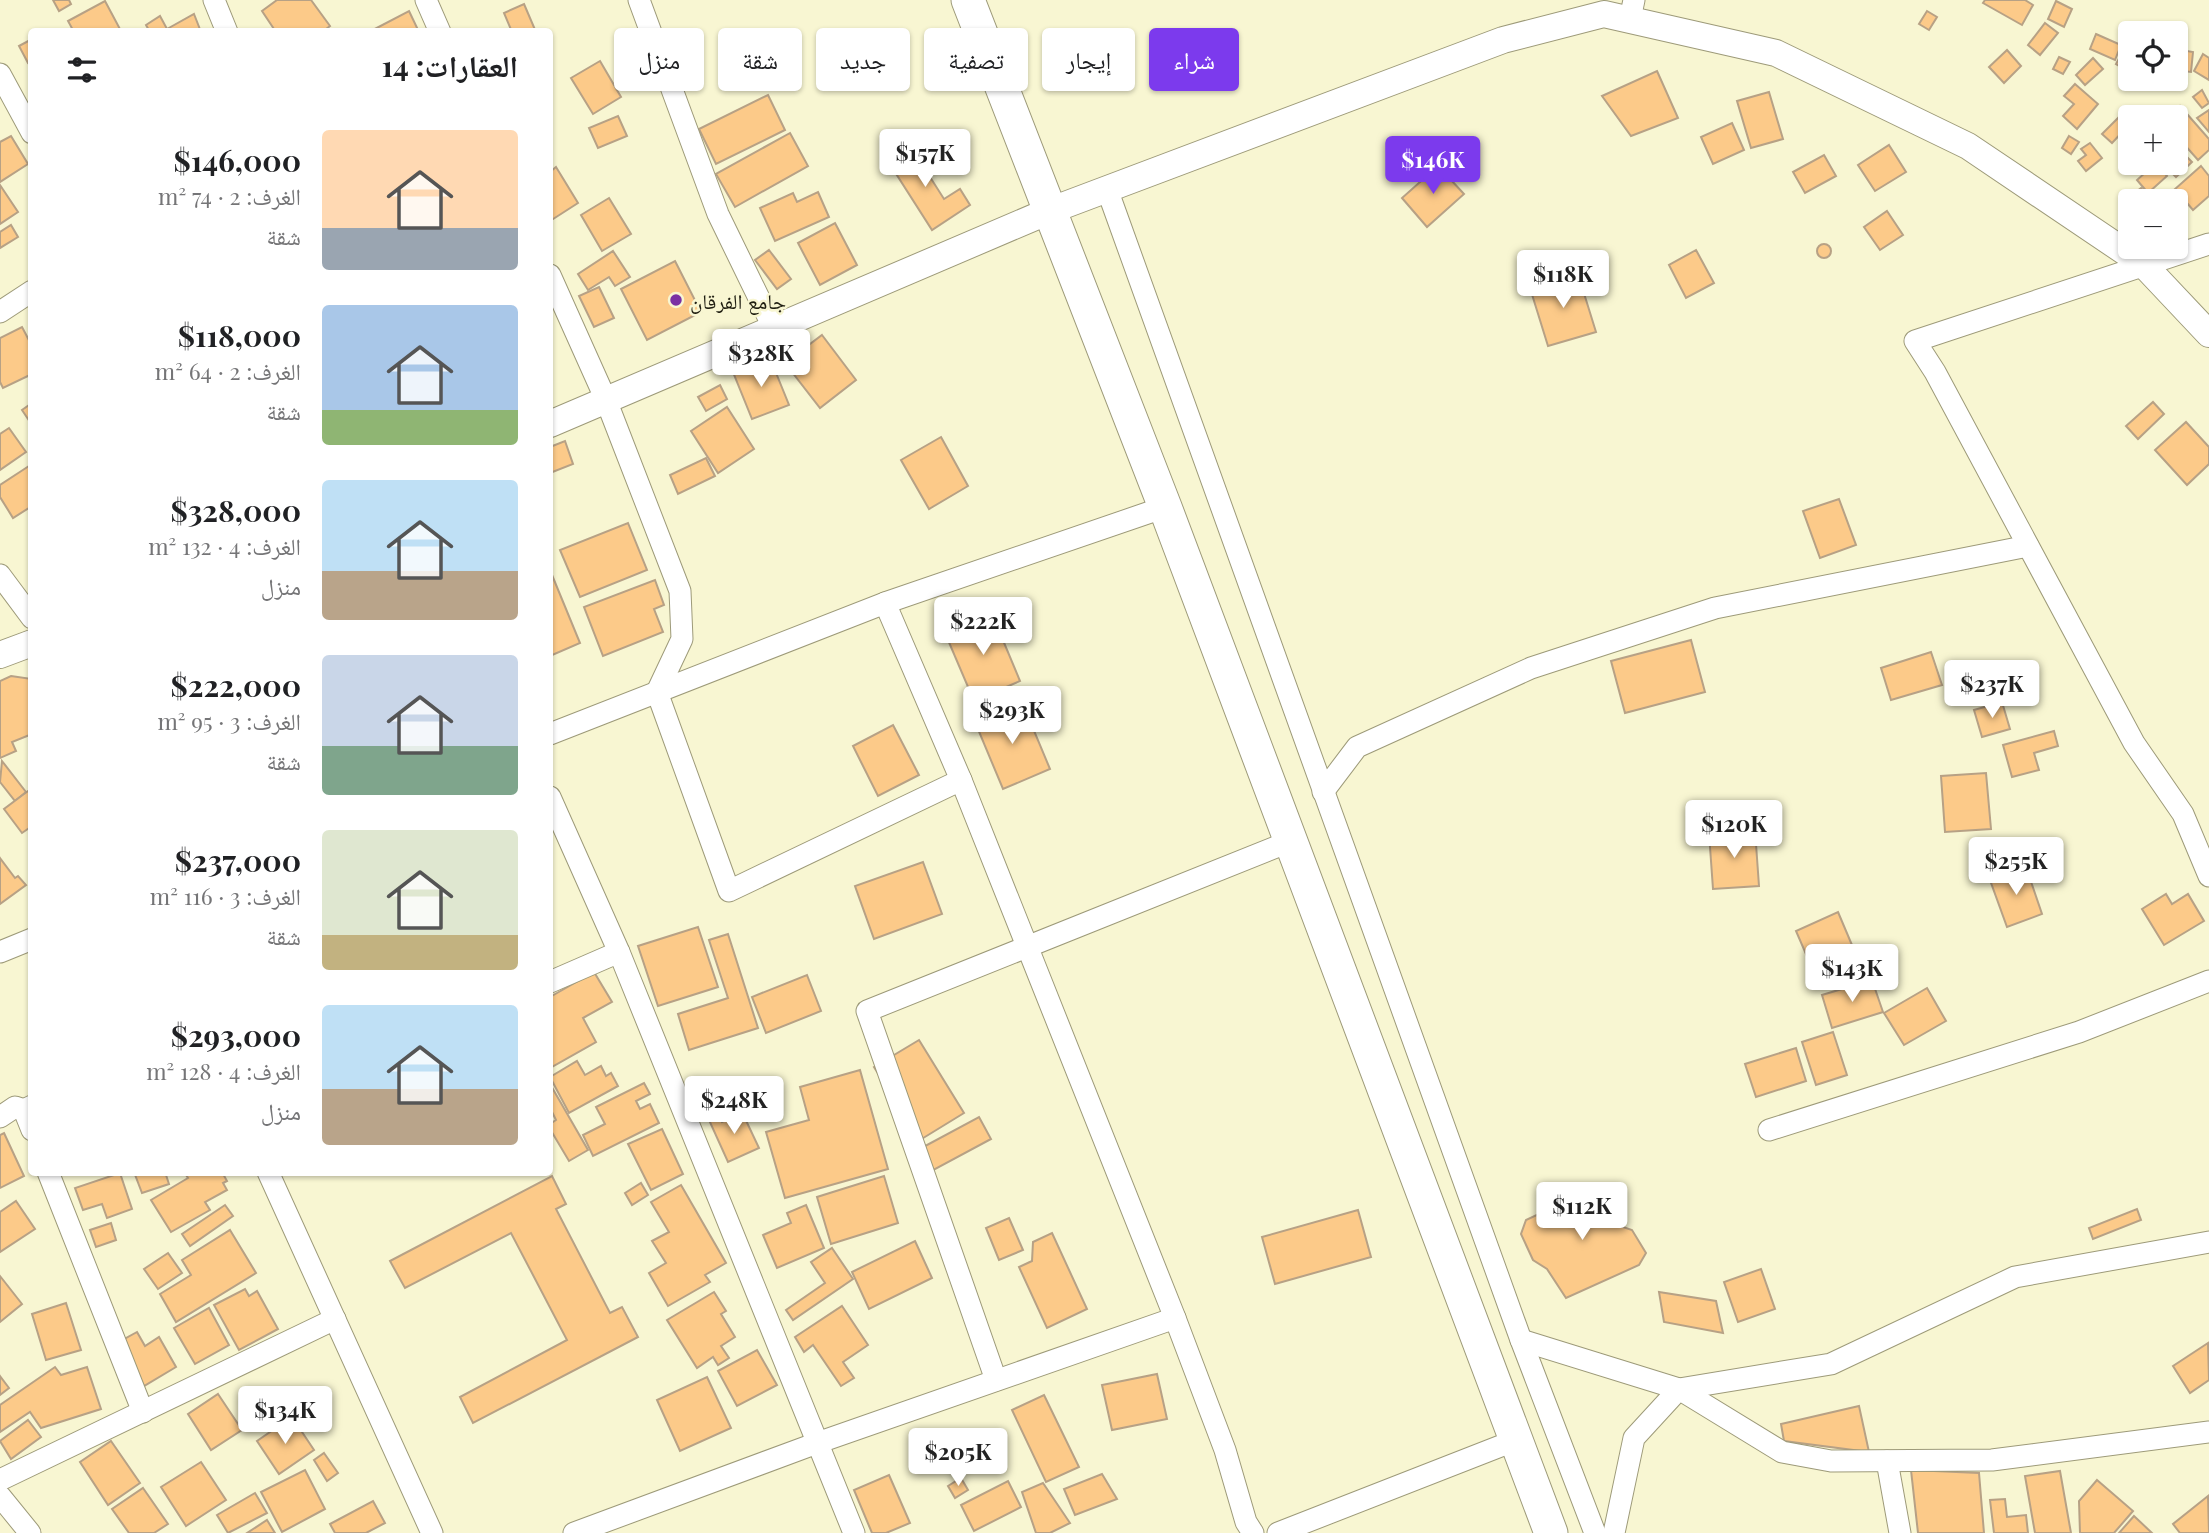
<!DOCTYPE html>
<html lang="ar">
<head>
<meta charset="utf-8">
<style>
	body { margin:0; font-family:"Playfair Display","Noto Naskh Arabic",serif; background:#f6f6f6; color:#202124; direction:rtl; height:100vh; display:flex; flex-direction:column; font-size:26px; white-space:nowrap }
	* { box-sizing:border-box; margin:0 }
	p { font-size:23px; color:#757577 }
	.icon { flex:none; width:38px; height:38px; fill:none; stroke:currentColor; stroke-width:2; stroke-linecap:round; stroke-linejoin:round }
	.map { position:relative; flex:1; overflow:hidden; direction:ltr }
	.drawer { position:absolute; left:28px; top:28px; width:525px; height:1148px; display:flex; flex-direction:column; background:#fff; border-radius:7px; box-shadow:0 2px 5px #0004; direction:rtl }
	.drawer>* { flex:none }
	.hud { position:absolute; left:574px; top:28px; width:665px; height:63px; direction:rtl; display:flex; gap:14px }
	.tools { position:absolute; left:2118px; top:21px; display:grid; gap:14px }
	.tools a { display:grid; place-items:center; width:70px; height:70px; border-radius:7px; background:#fff; box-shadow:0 2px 5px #0004; font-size:35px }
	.price { position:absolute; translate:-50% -60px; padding:0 16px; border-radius:7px; background:#fff; color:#222; font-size:23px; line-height:46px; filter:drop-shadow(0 2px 4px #0008) }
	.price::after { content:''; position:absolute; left:50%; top:42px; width:21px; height:16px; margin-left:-10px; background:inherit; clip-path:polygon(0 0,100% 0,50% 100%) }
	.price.on { background:#7c3aed; color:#fff }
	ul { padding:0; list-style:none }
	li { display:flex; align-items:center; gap:21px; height:175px; padding:0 35px }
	li span { display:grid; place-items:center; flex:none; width:196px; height:140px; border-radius:7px; color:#555 }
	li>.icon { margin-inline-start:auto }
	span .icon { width:84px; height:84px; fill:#fffc; stroke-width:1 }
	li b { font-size:30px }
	h2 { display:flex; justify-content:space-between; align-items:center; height:84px; padding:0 35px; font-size:30px }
	.pill { padding:0 24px; border-radius:7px; background:#fff; box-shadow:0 2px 5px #0004; font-size:24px; line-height:63px }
	.pill.on { background:#7c3aed; color:#fff }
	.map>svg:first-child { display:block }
	.building { fill:#fcca89; stroke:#b7a185; stroke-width:2 }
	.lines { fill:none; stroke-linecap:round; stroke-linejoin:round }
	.minor-casing { stroke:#9d9a79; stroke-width:23 }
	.tertiary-casing { stroke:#9d9a79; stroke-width:28 }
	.primary-casing { stroke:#9d9a79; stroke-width:35 }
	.minor { stroke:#fff; stroke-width:21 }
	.tertiary { stroke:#fff; stroke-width:26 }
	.primary { stroke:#fff; stroke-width:33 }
	.poi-dot { fill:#7a30a3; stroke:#f8f6d2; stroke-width:2.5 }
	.labels { text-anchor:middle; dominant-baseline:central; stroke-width:5; stroke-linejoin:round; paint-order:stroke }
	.poi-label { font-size:21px; fill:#1f1e11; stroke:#f8f6d2; text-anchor:start }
</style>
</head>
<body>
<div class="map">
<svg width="2209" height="1533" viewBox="0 0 2209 1533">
	<rect width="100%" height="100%" fill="#f8f6d2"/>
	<g class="building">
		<polygon points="53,0 69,0 71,4 59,11"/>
		<polygon points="277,0 311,0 330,26 322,32 276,32 262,11"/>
		<polygon points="1985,0 2025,0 2033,5 2022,25 1983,3"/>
		<polygon points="105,1 121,31 74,32 68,21"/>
		<polygon points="2056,1 2072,9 2064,27 2048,19"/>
		<polygon points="524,4 536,32 512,32 504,13"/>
		<polygon points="409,11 419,32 369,32"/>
		<polygon points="1927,11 1937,17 1929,30 1919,24"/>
		<polygon points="194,14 201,32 150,32 146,25 160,16 167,29"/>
		<polygon points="2045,23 2058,33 2040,55 2028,45"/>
		<polygon points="2134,25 2148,33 2130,33 2130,48 2124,45"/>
		<polygon points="2096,34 2121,45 2115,60 2090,49"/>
		<polygon points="32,39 32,62 28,63 19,46"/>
		<polygon points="2175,49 2193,52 2191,72 2175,70"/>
		<polygon points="2007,50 2021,66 2004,83 1989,67"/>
		<polygon points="2123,51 2130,54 2130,72 2116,64"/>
		<polygon points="879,54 884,63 858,76 854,67"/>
		<polygon points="2203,54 2209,58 2209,80 2194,71"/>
		<polygon points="2059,57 2070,62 2063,74 2053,69"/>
		<polygon points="2093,58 2103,69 2085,85 2076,75"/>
		<polygon points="600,61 621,97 593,114 571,78"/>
		<polygon points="1657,71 1678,118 1631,136 1602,96"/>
		<polygon points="2141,79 2162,79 2158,87"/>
		<polygon points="2075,84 2098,104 2077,129 2063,116 2074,104 2064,96"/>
		<polygon points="2202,90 2209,103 2202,108 2193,97"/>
		<polygon points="1769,92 1783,139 1751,148 1737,101"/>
		<polygon points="768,95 785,130 716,164 699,129"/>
		<polygon points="2180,106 2209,139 2209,150 2198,160 2175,134 2175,117 2168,117"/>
		<polygon points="2133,108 2139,117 2130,117 2130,125 2123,116"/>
		<polygon points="2209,110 2209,132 2197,118"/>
		<polygon points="618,116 627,136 598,148 589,128"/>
		<polygon points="2118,118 2127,127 2112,143 2102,134"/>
		<polygon points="1732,123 1744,150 1713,164 1701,137"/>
		<polygon points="790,133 808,166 735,207 716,174"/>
		<polygon points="11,136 28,164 0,182 0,142"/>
		<polygon points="2069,136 2079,142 2071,154 2062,148"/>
		<polygon points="2090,143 2102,158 2086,171 2078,161 2086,155 2081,149"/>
		<polygon points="909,144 944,199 960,189 970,205 932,230 886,158"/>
		<polygon points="1889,145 1906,172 1875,191 1858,165"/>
		<polygon points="2176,146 2192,162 2176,177 2162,163 2175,163"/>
		<polygon points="1824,155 1836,176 1805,193 1793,172"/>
		<polygon points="2156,163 2167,176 2148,193 2137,180"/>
		<polygon points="1438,166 1464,194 1427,227 1402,198"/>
		<polygon points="2201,166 2209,176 2209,196 2193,210 2175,189"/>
		<polygon points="556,167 578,203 550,221 550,172"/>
		<polygon points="0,185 18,212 0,224"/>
		<polygon points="2141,188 2152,201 2130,201 2130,208 2124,201"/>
		<polygon points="818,192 829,217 775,241 760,208 793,193 797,202"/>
		<polygon points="609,198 631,234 602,251 581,215"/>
		<polygon points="1887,211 1903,235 1880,250 1864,227"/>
		<polygon points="835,223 857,265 820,285 798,243"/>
		<polygon points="11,225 18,237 0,248 0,232"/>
		<circle cx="1824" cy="251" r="7"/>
		<polygon points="769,250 791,279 777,289 755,260"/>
		<polygon points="1696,250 1714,283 1686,298 1669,265"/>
		<polygon points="613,251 630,277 615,286 609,277 588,290 578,274"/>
		<polygon points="675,261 701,312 647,340 621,289"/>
		<polygon points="1578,274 1596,332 1548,346 1530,288"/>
		<polygon points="599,287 614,318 594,327 579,296"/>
		<polygon points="22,327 32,346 32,374 3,388 0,382 0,338"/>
		<polygon points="822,335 856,380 820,408 785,363"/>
		<polygon points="770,358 789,405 752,419 733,372"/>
		<polygon points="720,385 727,399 706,411 698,397"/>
		<polygon points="2153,402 2164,414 2138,439 2126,426"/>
		<polygon points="32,403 32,420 30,422 22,410"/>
		<polygon points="727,407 754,449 718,473 691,431"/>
		<polygon points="2186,422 2209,447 2209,464 2187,485 2155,450"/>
		<polygon points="9,428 26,452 0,470 0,434"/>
		<polygon points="941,437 968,486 929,509 901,460"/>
		<polygon points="565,441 573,464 550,473 550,447"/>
		<polygon points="706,458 715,476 678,494 670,475"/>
		<polygon points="32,464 32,506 13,518 0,497 0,485"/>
		<polygon points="1839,499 1856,545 1820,558 1803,511"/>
		<polygon points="628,523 647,570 580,597 560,550"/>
		<polygon points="552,575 580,643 550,656 550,576"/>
		<polygon points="655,580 664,605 654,609 663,632 603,656 584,607"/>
		<polygon points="992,614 1020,681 974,701 945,633"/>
		<polygon points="1691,640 1705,692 1625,713 1611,661"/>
		<polygon points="1931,652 1942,685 1891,700 1881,668"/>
		<polygon points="11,676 32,679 32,734 12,742 16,751 0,758 0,681"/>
		<polygon points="1022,702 1050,769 1003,789 975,722"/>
		<polygon points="2002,702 2010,729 1982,737 1974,710"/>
		<polygon points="893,725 919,775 878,796 853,746"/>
		<polygon points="2054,731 2058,746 2034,753 2039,770 2012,777 2003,745"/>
		<polygon points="2,761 26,792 15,801 0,782"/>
		<polygon points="1986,773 1991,829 1945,832 1941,776"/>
		<polygon points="28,791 32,795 32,826 22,833 4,809"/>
		<polygon points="1755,830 1759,886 1713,889 1709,833"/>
		<polygon points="0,858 15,878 18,876 26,885 0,904"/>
		<polygon points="923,862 942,914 874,939 855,886"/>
		<polygon points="2026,867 2042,914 2007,927 1990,880"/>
		<polygon points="2166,894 2172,904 2188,894 2204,921 2164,945 2142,909"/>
		<polygon points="1838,912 1860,964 1818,982 1796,931"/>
		<polygon points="698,927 718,987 658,1006 638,946"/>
		<polygon points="728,934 758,1028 689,1050 678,1014 728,998 709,940"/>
		<polygon points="594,972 612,1002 583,1018 596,1042 550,1068 550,997"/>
		<polygon points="807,975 821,1011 766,1033 752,997"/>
		<polygon points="1872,980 1883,1012 1832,1028 1822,995"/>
		<polygon points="1927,988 1946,1021 1904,1045 1884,1013"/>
		<polygon points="1833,1032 1847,1075 1816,1085 1802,1042"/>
		<polygon points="919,1040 964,1113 920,1140 874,1067"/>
		<polygon points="1796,1048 1806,1081 1756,1097 1745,1064"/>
		<polygon points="577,1061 585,1075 601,1066 606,1076 611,1073 618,1086 569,1113 550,1077"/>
		<polygon points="860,1070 888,1169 785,1198 766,1132 809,1120 800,1087"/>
		<polygon points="644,1083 650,1094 636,1101 640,1109 650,1104 659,1123 593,1156 583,1135 605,1124 596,1107"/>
		<polygon points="550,1084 588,1150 569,1161 550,1129 550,1124 556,1120 550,1108"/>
		<polygon points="742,1112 759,1148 728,1162 709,1120 718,1115 722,1122"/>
		<polygon points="979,1117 991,1139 926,1174 914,1152"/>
		<polygon points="662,1129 683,1174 651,1190 628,1144"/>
		<polygon points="4,1133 24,1176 0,1188 0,1135"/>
		<polygon points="134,1172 165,1172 169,1184 142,1193"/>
		<polygon points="184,1172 222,1172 227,1181 223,1183 227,1190 205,1202 210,1210 171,1232 151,1200 188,1178"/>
		<polygon points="120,1173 132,1209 107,1218 102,1204 83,1210 75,1188"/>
		<polygon points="552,1176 566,1204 556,1209 610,1313 622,1307 638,1337 473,1423 460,1397 567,1340 511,1233 405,1288 390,1261"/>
		<polygon points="884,1176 898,1223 831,1244 817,1197"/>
		<polygon points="641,1183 648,1195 632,1205 625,1193"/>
		<polygon points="681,1185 726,1263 705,1275 710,1282 668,1306 649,1273 666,1263 652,1241 669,1232 651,1202"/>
		<polygon points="1601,1185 1620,1226 1632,1230 1646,1253 1639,1265 1566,1298 1547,1269 1533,1260 1521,1234 1526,1220"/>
		<polygon points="16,1201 35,1229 0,1252 0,1212"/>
		<polygon points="225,1205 233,1216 190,1246 182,1234"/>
		<polygon points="806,1205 824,1248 777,1268 763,1235 791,1223 787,1213"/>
		<polygon points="2137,1209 2141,1220 2093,1239 2089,1228"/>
		<polygon points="1358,1210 1371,1257 1275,1284 1262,1237"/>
		<polygon points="1009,1218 1023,1250 999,1260 986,1228"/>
		<polygon points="111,1223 116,1240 96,1247 90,1230"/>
		<polygon points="230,1230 256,1273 176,1322 160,1294 191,1275 182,1260"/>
		<polygon points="1052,1233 1087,1309 1047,1328 1019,1267 1032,1261 1033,1242"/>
		<polygon points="915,1241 932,1278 869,1309 852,1272"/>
		<polygon points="832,1248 853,1279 793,1320 786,1310 825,1283 811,1262"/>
		<polygon points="168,1253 182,1273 158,1289 144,1269"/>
		<polygon points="1761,1269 1775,1309 1738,1322 1724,1282"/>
		<polygon points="0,1276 22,1304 0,1322"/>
		<polygon points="245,1289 249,1296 257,1291 278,1329 239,1350 214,1305"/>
		<polygon points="714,1292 726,1311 721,1314 735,1337 721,1346 729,1358 718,1365 713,1357 697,1368 667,1320"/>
		<polygon points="1659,1292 1716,1301 1723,1333 1664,1322"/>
		<polygon points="66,1303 81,1350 46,1360 32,1314"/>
		<polygon points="842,1306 868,1345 843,1362 854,1378 841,1386 813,1345 804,1352 795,1337"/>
		<polygon points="209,1308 229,1345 195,1364 174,1328"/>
		<polygon points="137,1332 145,1346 159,1337 176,1367 144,1386 119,1342"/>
		<polygon points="2208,1343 2209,1380 2190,1393 2173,1366"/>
		<polygon points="757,1350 777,1385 737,1406 718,1371"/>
		<polygon points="55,1367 61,1375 87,1367 101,1409 41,1428 30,1412 0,1432 0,1405"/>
		<polygon points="1157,1374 1167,1419 1112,1430 1102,1385"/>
		<polygon points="0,1376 9,1388 0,1395"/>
		<polygon points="707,1377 731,1428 680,1451 657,1400"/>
		<polygon points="218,1394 242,1430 211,1450 188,1414"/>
		<polygon points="1044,1395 1079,1467 1046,1482 1012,1410"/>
		<polygon points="1859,1406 1869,1452 1784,1441 1781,1424"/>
		<polygon points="292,1417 314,1450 279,1474 257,1441"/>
		<polygon points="28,1420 41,1437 11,1459 0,1441"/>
		<polygon points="111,1441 140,1483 108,1505 80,1462"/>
		<polygon points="324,1453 338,1473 327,1481 314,1460"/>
		<polygon points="201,1462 226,1500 186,1526 161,1487"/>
		<polygon points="305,1470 325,1509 282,1532 261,1492"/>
		<polygon points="1911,1470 1979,1473 1984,1533 1918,1533"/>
		<polygon points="2060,1471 2071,1533 2035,1533 2025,1476"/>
		<polygon points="1102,1474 1117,1499 1075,1515 1064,1489"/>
		<polygon points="889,1475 910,1523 886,1533 872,1533 854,1490"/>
		<polygon points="961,1478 968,1490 955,1498 948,1486"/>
		<polygon points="2097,1480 2133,1511 2114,1533 2080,1533 2079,1501"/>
		<polygon points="1008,1481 1021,1507 974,1531 961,1505"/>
		<polygon points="1043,1483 1070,1523 1050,1533 1036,1533 1022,1492"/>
		<polygon points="143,1488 168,1524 154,1533 129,1533 112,1509"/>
		<polygon points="255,1493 267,1513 228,1533 217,1515"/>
		<polygon points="2208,1496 2209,1533 2180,1533 2173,1524"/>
		<polygon points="2005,1499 2007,1517 2026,1515 2028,1533 1994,1533 1990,1500"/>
		<polygon points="373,1501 385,1523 366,1533 335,1533 330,1524"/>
		<polygon points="2134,1516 2152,1533 2119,1533"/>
		<polygon points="267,1520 275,1533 247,1533"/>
	</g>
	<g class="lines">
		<g class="minor-casing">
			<g id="minor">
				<polyline points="214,0 227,32"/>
				<polyline points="426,0 440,32"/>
				<polyline points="639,0 718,214 774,329"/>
				<polyline points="1630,19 1634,0"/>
				<polyline points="0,74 32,133"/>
				<polyline points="1107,189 1521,1340 1595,1533"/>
				<polyline points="2209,244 1915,341 1935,372 2134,743 2183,814 2209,876"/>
				<polyline points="550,275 606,400 680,591 682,639 657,692 729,891 961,780 885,603"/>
				<polyline points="0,312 32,291"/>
				<polyline points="0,575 32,618"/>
				<polyline points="550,734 885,603 1165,507"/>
				<polyline points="961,780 1175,1318"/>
				<polyline points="1323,792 1357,747 1531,668 1715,608 2028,546"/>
				<polyline points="550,797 619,952"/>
				<polyline points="0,952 32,939"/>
				<polyline points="550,982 619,952 854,1533"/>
				<polyline points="32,1106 24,1110 32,1130"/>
				<polyline points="0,1117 15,1107 24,1110"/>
				<polyline points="1769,1130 2079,1032 2209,981"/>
				<polyline points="48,1172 143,1412"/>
				<polyline points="268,1172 432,1533"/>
				<polyline points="1521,1340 1679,1389 1831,1364 2015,1277 2209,1242"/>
				<polyline points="996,1380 867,1011 1291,841"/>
				<polyline points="1887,1461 1900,1533"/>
				<polyline points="0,1480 335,1319"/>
				<polyline points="0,1496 30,1533"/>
				<polyline points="574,1533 817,1443 1175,1318 1225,1450 1246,1522 1253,1533"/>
				<polyline points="1278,1533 1516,1440"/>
				<polyline points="1614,1533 1634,1438 1679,1389 1782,1452 1831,1461 1992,1460 2209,1432"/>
			</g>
		</g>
		<g class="tertiary-casing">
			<g id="tertiary">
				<polyline points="550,424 1049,211 1503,40 1604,14 1776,53 1968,146 2143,264 2209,334"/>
				<polyline points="0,655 32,643"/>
			</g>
		</g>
		<g class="primary-casing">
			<polyline id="primary" points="968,0 1165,507 1551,1533"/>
		</g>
		<use href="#minor" class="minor"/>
		<use href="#tertiary" class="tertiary"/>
		<use href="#primary" class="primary"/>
	</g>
	<circle class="poi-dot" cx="676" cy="300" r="7"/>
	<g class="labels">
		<g class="poi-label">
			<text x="690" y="300">جامع الفرقان</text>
		</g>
	</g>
</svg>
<div class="tools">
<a><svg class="icon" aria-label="locate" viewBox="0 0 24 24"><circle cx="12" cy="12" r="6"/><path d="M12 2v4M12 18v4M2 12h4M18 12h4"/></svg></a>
<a>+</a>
<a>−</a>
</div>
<b class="price" style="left:925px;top:189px">$157K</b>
<b class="price on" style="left:1433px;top:196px">$146K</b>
<b class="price" style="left:1563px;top:310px">$118K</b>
<b class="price" style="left:761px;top:389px">$328K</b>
<b class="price" style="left:983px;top:657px">$222K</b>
<b class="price" style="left:1992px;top:720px">$237K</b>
<b class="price" style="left:1012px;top:746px">$293K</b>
<b class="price" style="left:1734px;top:860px">$120K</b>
<b class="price" style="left:2016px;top:897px">$255K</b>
<b class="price" style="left:1852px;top:1004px">$143K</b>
<b class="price" style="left:734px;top:1136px">$248K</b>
<b class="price" style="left:1582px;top:1242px">$112K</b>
<b class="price" style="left:285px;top:1446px">$134K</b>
<b class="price" style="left:958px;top:1488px">$205K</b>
<div class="hud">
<a class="pill on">شراء</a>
<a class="pill">إيجار</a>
<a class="pill">تصفية</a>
<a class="pill">جديد</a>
<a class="pill">شقة</a>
<a class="pill">منزل</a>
</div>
<section class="drawer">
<h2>العقارات: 14<svg class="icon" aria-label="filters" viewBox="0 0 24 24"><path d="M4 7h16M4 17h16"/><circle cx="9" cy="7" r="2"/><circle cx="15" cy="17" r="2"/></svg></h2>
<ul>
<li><span style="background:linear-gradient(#ffd9b3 70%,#9aa5b1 0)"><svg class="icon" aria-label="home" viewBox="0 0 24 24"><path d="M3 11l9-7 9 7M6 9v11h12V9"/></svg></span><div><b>$146,000</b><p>الغرف: 2 · 74 m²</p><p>شقة</p></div></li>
<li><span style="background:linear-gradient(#a9c7e8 75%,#8fb573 0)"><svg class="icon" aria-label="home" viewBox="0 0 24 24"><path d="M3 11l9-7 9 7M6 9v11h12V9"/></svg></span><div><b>$118,000</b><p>الغرف: 2 · 64 m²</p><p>شقة</p></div></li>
<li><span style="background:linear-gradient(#bfe0f5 65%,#b9a48a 0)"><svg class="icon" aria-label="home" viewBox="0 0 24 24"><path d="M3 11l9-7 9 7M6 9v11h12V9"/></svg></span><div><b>$328,000</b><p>الغرف: 4 · 132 m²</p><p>منزل</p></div></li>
<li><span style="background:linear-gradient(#c9d6e8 65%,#7fa58c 0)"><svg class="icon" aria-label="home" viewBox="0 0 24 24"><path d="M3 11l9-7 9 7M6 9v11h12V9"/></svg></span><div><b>$222,000</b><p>الغرف: 3 · 95 m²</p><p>شقة</p></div></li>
<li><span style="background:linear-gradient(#dfe7d0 75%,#c2b280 0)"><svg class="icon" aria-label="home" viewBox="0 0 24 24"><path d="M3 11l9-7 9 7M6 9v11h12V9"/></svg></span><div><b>$237,000</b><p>الغرف: 3 · 116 m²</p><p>شقة</p></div></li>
<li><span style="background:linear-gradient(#bfe0f5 60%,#b9a48a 0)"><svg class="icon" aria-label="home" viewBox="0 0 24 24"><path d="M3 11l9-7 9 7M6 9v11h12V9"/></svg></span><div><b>$293,000</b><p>الغرف: 4 · 128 m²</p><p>منزل</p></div></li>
</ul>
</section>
</div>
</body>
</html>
